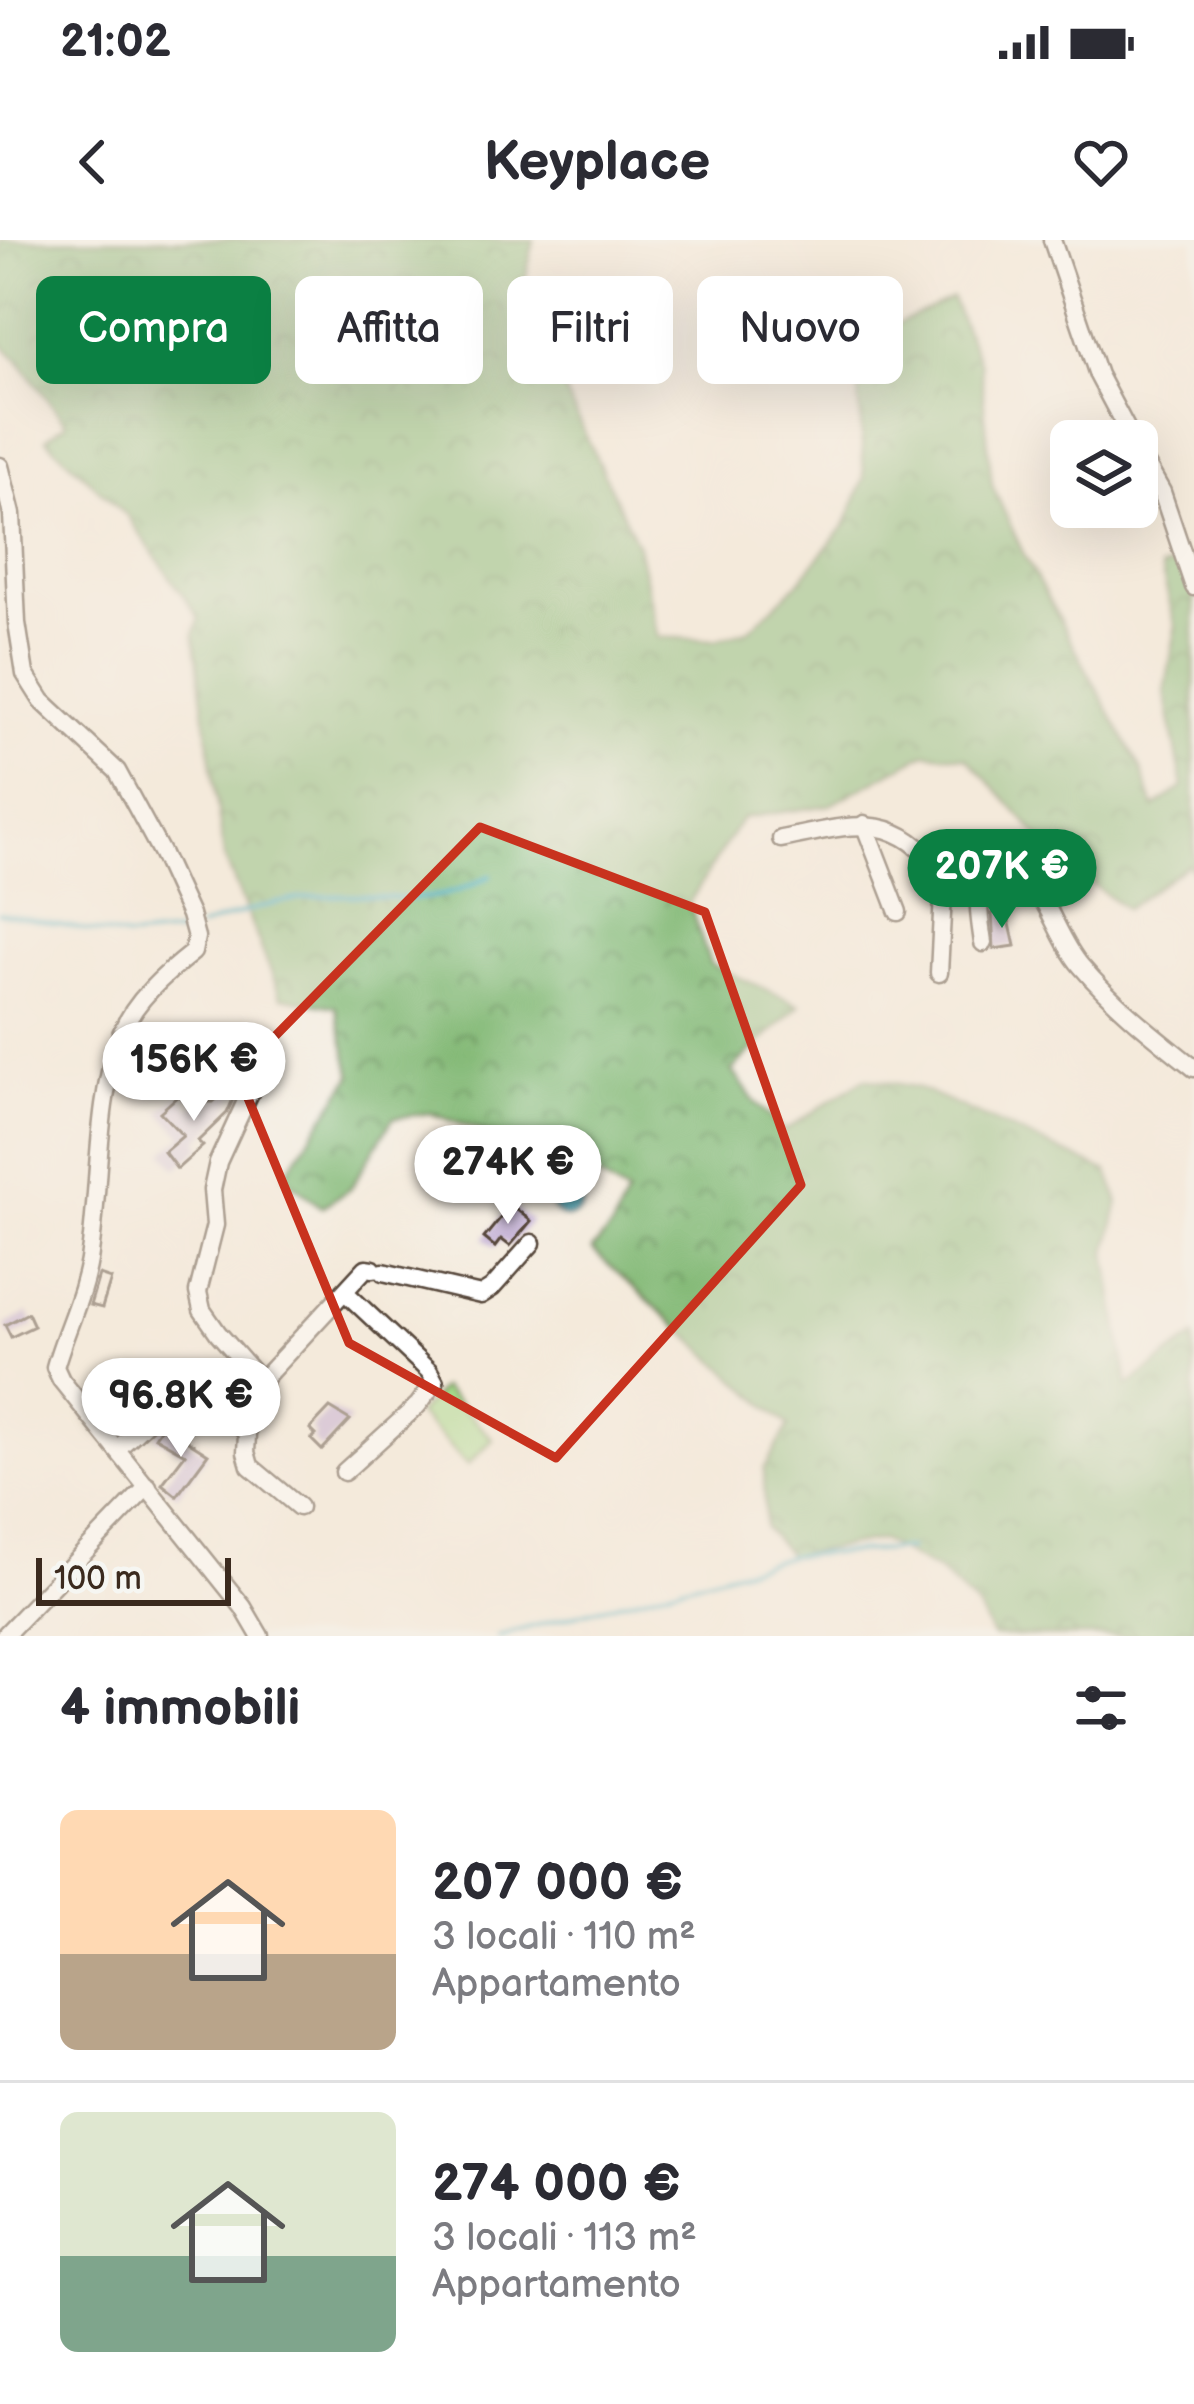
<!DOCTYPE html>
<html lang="it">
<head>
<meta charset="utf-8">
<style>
	body { margin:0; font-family:"Balsamiq Sans",sans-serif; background:#f2f2f3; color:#2b2b33; height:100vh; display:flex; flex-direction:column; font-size:45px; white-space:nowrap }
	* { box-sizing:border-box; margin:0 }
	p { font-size:39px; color:#7c7c81 }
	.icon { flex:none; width:66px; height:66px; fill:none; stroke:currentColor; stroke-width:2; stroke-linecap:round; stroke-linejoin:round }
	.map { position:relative; height:1396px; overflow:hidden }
	.details { display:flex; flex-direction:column; background:#fff; flex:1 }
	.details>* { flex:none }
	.top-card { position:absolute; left:36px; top:36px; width:1122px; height:108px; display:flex; gap:24px }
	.buttons { position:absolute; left:1050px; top:180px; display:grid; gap:24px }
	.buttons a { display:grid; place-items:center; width:108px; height:108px; border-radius:18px; background:#fff; box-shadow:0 12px 48px #0002; font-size:60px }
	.scale { position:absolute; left:36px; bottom:30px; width:195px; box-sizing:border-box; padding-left:12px; border:6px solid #3b2a1e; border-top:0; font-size:33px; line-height:42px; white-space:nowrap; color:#3b2a1e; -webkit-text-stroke:9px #f6f6f2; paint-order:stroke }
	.price { position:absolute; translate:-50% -102px; padding:0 27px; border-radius:42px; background:#fff; color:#222; font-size:39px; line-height:78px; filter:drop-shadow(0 3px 6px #0008) }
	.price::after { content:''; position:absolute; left:50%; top:72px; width:36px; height:27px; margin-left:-18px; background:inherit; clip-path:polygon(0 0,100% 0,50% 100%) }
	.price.selected { background:#0b8043; color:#fff }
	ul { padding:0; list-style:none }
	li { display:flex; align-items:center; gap:36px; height:300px; padding:0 60px }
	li+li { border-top:3px solid #e1e1e2 }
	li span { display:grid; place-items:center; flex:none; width:336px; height:240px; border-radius:18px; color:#555 }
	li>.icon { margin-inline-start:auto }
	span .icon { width:144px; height:144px; fill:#fffc; stroke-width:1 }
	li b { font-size:51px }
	h2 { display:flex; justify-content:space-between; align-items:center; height:144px; padding:0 60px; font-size:51px }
	.pill { padding:0 42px; border-radius:18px; background:#fff; box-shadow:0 12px 48px #0002; font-size:42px; line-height:108px }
	.pill.selected { background:#0b8043; color:#fff }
	.status { display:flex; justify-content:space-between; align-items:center; height:84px; padding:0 60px; background:#fff; direction:ltr }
	.status svg { height:33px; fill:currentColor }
	header { display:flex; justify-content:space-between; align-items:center; height:156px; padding:0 60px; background:#fff; font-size:54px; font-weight:800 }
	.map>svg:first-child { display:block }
	.forest { fill:url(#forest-crowns); stroke:#60724a; stroke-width:3 }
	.pitch { fill:#a5da8b; stroke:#708254; stroke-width:3 }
	.water { fill:url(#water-waves); stroke:#3e6b6e; stroke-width:3 }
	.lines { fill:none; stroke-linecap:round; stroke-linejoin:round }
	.stream { stroke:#40acbf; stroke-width:4.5 }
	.building { fill:#bea7d2 }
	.minor-casing { stroke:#57473a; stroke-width:21 }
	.minor { stroke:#fff; stroke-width:16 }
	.marked { fill:none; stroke:#c8321e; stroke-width:9; stroke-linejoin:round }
</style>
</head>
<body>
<div class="status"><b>21:02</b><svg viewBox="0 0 49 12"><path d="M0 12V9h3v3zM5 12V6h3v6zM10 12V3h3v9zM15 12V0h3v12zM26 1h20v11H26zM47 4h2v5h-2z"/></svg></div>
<header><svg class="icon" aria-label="back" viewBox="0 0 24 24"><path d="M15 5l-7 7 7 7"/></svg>Keyplace<svg class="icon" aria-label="heart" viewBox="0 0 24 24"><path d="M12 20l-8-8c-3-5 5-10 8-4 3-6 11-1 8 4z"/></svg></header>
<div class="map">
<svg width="1194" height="1396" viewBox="0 0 1194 1396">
	<defs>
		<pattern id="forest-crowns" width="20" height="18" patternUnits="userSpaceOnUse" patternTransform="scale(3)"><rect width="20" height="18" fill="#84ba77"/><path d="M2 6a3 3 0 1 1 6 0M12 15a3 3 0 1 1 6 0" fill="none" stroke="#6d9761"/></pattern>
		<pattern id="water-waves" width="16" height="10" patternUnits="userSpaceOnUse" patternTransform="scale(3)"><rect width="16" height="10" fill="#40acbf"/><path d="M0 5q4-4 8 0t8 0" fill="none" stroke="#378c9b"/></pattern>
	</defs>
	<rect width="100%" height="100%" fill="#f6f6f2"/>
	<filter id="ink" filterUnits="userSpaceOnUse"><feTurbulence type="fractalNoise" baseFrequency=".00833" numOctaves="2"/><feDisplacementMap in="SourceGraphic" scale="24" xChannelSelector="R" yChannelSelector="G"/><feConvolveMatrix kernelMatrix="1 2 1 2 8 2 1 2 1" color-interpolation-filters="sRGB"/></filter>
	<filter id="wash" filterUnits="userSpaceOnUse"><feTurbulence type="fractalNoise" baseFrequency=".004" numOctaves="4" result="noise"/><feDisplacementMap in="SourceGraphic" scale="48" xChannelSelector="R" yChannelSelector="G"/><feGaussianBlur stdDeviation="2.7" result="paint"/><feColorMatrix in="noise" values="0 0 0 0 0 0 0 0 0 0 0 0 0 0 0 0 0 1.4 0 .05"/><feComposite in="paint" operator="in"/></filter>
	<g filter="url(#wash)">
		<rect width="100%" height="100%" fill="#f4eadb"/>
		<polygon class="forest" points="0,0 534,0 521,59 638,306 658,397 716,400 750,389 797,344 846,284 864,238 857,120 891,87 952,59 980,124 992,245 1025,317 1141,529 1154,568 1183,547 1165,452 1176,388 1161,328 1194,319 1194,633 1188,624 1126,669 1062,622 967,517 926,513 830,565 742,578 689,663 710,724 800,765 732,830 754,861 784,891 865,838 915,847 1108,932 1119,962 1107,1013 1128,1146 1194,1097 1194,1396 992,1396 978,1368 938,1331 880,1300 790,1316 765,1288 764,1229 789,1186 592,1010 612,988 627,955 585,928 430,873 393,878 350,949 321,967 284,936 352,836 336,767 281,757 224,616 194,395 199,378 127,276 46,199 66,183 19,121 0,103"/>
		<polygon class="pitch" points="442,1148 493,1199 468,1225 417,1174"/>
		<circle class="water" cx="567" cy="961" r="16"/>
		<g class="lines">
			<g class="stream">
				<polyline points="0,673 128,698 189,692"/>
				<path d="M 199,688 C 240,673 282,658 326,656 C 392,652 424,673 490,636"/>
				<polyline points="498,1396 790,1316 910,1309"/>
			</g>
		</g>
		<g id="blocks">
			<g class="building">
				<polygon points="1007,671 1015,706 994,709 992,673"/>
				<polygon points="232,846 237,850 227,873 198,901 203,906 177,929 164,912 183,896 160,872 179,855 191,868 198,862 213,862"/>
				<polygon points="511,965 531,981 510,1006 501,999 495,1007 484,998"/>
				<polygon points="99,1035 111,1039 102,1068 90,1065"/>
				<polygon points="28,1073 34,1086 11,1097 5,1085"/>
				<polygon points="330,1168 350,1180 322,1210 311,1199 316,1195 310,1189"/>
				<polygon points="163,1185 208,1214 177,1256 162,1244 185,1214 155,1197"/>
			</g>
		</g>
	</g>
	<g filter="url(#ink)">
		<use href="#blocks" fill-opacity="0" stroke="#57473a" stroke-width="3"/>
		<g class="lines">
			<g class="minor-casing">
				<g id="minor">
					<polyline points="1052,0 1098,135 1133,201"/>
					<polyline points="1137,208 1162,252 1194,347"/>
					<path d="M 0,226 L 12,274 L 17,383 L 25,434 L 42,461 L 117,531 L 162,614 L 190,675 L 196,697 L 193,712 C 165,734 134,761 121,794 C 96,859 100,945 90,1013 C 85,1053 66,1088 55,1127 L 61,1140 L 243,1367 L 260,1396"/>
					<polyline points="864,584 898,672"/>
					<path d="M 781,599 C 853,585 893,568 944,635 L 939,733"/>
					<polyline points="942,632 970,607 988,612 999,626"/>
					<path d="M 983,703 C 979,673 968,623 1013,625 C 1046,647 1056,697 1081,726 C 1114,765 1155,797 1194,828"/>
					<polyline points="206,852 253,812 264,813 264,822 218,922 212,950 215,985 198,1052 202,1070 218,1093 263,1144"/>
					<polyline points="383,1032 481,1055 492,1048 532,1003"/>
					<polyline points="230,1169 247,1195 246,1212 250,1226 299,1267"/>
					<path d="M 118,1208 C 161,1171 169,1148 230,1169 L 240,1164 L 366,1028 L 373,1029"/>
					<polyline points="344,1232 418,1165 435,1142 429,1131 345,1052"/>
					<polyline points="4,1396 148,1246"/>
				</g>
			</g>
			<use href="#minor" class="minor"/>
		</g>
	</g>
	<path d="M0 0H1194V1396H0ZM 480,587 L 705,672 L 801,945 L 556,1218 L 349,1103 L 238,834 Z" fill="#f4eadb" fill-opacity=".55" fill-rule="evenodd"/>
	<path class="marked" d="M 480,587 L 705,672 L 801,945 L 556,1218 L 349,1103 L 238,834 Z"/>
</svg>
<div class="buttons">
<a><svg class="icon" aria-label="layers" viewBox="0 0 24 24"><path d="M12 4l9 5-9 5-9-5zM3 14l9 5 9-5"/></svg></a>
</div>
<div class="scale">100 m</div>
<b class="price selected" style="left:1002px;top:691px">207K €</b>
<b class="price" style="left:194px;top:884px">156K €</b>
<b class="price" style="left:508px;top:987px">274K €</b>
<b class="price" style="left:181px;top:1220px">96.8K €</b>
<div class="top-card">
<a class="pill selected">Compra</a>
<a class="pill">Affitta</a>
<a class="pill">Filtri</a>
<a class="pill">Nuovo</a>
</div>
</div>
<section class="details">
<h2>4 immobili<svg class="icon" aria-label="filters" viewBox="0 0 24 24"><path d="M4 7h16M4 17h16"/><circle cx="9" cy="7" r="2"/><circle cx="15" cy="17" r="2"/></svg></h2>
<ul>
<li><span style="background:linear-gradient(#ffd9b3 60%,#b9a48a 0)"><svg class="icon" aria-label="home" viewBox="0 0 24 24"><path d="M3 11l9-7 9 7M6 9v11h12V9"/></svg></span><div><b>207 000 €</b><p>3 locali · 110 m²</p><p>Appartamento</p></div></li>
<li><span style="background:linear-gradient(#dfe7d0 60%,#7fa58c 0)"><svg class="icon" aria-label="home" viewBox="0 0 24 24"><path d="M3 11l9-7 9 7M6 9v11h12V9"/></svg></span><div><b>274 000 €</b><p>3 locali · 113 m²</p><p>Appartamento</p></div></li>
</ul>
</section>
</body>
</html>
